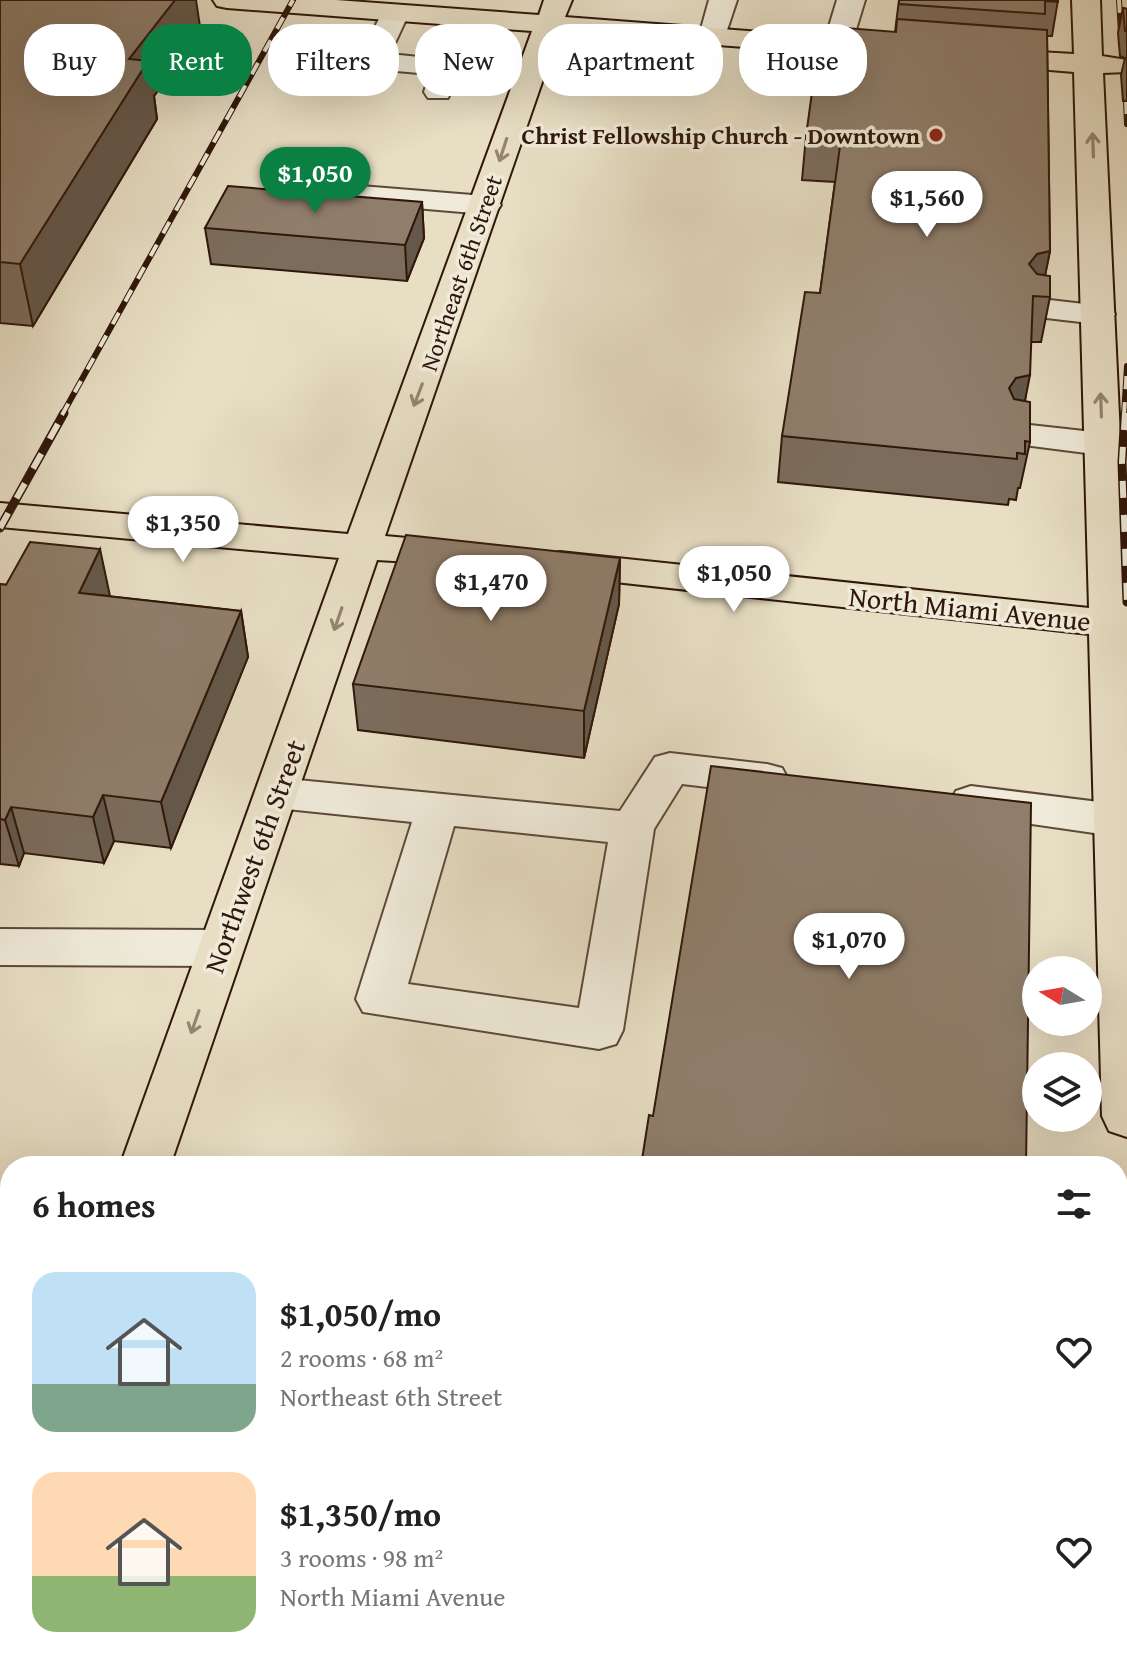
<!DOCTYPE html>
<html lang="en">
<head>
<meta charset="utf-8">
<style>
	body { margin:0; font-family:"Gentium Book Plus",serif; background:#f2f2f2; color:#222; height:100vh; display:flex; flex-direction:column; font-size:30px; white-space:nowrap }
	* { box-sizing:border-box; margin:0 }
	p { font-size:26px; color:#767676 }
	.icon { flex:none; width:44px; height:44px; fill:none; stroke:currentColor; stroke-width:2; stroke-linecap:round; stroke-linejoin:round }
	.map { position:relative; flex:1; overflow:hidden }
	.sheet { position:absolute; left:0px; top:1156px; width:1128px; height:512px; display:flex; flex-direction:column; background:#fff; border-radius:32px 32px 0 0; box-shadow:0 8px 32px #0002 }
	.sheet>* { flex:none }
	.banner { position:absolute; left:24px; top:24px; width:1080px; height:72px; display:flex; gap:16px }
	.needle { width:52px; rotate:281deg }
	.fabs { position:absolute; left:1022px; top:956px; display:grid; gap:16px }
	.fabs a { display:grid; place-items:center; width:80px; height:80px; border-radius:50%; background:#fff; box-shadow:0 8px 32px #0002; font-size:40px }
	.price { position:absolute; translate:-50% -68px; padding:0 18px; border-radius:28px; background:#fff; color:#222; font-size:26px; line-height:52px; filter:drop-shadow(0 2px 4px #0008) }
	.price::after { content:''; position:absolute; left:50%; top:48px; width:24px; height:18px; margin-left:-12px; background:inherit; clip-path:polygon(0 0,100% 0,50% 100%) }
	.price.active { background:#0b8043; color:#fff }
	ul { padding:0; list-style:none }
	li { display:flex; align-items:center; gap:24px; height:200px; padding:0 32px }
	li span { display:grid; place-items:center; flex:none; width:224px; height:160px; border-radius:24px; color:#555 }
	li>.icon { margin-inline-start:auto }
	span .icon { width:96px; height:96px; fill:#fffc; stroke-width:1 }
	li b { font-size:34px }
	h2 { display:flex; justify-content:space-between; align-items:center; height:96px; padding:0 32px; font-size:34px }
	.tag { padding:0 28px; border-radius:32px; background:#fff; box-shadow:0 8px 32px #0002; font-size:28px; line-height:72px }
	.tag.active { background:#0b8043; color:#fff }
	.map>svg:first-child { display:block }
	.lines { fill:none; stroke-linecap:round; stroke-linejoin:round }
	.minor-casing { stroke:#5e4938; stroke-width:4 }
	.major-casing { stroke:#30170a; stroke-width:4 }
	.minor { fill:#efead9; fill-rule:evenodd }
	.major { fill:#e7dec4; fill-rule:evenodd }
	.rail-far1-casing { stroke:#30170a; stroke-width:6 }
	.rail-casing { stroke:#30170a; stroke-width:9 }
	.rail-far1 { stroke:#efead9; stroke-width:4; stroke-dasharray:13; stroke-linecap:butt }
	.rail { stroke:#efead9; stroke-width:6; stroke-dasharray:17; stroke-linecap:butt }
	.wall { fill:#7b6c5c; stroke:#30170a; stroke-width:2 }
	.shaded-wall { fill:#64584b; stroke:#30170a; stroke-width:2 }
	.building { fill:#8f7e6b; stroke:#30170a; stroke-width:2 }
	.oneway { stroke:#958470 }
	.poi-dot { fill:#8f2418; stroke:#efead9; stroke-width:3 }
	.labels { text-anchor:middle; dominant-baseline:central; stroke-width:7; stroke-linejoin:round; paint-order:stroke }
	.far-poi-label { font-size:24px; font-weight:bold; fill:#30170a; stroke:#efead9; text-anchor:end }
	.far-street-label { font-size:24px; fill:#30170a; stroke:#efead9 }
	.street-label { font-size:28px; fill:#30170a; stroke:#efead9 }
</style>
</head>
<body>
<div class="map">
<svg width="1127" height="1668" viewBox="0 0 1127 1668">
	<rect width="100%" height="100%" fill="#e7dec4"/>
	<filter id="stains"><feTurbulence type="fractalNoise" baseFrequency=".0025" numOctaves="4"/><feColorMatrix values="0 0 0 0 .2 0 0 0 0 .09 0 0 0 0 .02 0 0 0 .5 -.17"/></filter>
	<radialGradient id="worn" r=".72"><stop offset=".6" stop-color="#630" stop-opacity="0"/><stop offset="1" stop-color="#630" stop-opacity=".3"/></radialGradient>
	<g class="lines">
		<g class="minor-casing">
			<g id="minor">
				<polygon points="709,0 737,0 723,42 703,42 699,36"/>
				<polygon points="837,0 865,0 851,46 847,52 827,52 823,46"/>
				<polygon points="395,5 405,7 409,13 390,54 457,61 461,67 448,98 428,98 424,92 430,74 329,65 319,63 315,57 319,51 362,52 385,7"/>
				<polygon points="286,180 485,196 496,198 501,205 496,212 485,214 275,196 271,189 275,182"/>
				<polygon points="1041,299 1110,307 1115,314 1110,321 1098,324 1029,316 1024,309 1029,302"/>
				<polygon points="1021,424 1102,433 1115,436 1120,444 1115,452 1102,455 1008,443 1003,435 1008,427"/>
				<path d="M 670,753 L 767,764 L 782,768 L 788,779 L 782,790 L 767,794 L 682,784 L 654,829 L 623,1030 L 616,1044 L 599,1049 L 363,1012 L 356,999 L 412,822 L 277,808 L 262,804 L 255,793 L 262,782 L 277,778 L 620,811 L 655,757 ZM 454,826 L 608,842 L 579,1008 L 408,984 Z"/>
				<polygon points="971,786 1115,804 1127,808 1127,832 1115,836 956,813 949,802 956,791"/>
				<polygon points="0,929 220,930 236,935 243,948 236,961 220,966 0,965"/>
				<polygon points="0,1488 10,1490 10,1546 0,1544"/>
				<polygon points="100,1658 216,1658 220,1668 104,1668"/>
				<polygon points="844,1658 961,1658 965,1668 848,1668"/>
			</g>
		</g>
		<g class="major-casing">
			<g id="major">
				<polygon points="213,0 336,0 539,15 544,0 572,0 565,17 878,41 888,43 892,49 888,55 878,57 559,33 385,536 474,544 479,553 474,562 460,565 377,560 170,1166 120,1166 339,558 0,527 0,503 348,534 532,31 227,8 217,6"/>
				<polygon points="1072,0 1100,0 1102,56 1127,60 1127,72 1103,73 1127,586 1127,1137 1109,1131 1102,1116 1089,634 560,576 546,573 541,564 546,555 560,552 1089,608 1074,72 987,65 977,63 973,57 977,51 987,49 1074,54"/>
				<polygon points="10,1538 10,1643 0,1647 0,1542"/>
			</g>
		</g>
		<use href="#minor" class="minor"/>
		<use href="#major" class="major"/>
		<g class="rail-far1-casing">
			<g id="rail-far1">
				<polyline points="1119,0 1121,33"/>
				<polyline points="1126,101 1127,124"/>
				<polyline points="62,415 293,0"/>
				<polyline points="1124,415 1127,366"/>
			</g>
		</g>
		<g class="rail-casing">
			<g id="rail">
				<polyline points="1125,413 1122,462 1127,602"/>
				<polyline points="0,528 64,413"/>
			</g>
		</g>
		<use href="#rail-far1" class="rail-far1"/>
		<use href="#rail" class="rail"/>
	</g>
	<g class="wall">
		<polygon points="0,0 201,33 154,96 157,119 33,326 0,323"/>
		<polygon points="899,0 1058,0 1052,36 1047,36 1050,251 1045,275 1050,297 1041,342 1031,342 1025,401 1030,442 1020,488 1018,488 1016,500 1009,499 1008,505 778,482 782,436 820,293 835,182 802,180 806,136 895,32"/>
		<polygon points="1123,8 1127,9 1127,101 1123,101 1121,75 1125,58 1120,56 1118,33"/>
		<polygon points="422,202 424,238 407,281 211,264 205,228"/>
		<polygon points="620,558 619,604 584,758 358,730 353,684"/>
		<polygon points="0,584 241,611 248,657 171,848 114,841 104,863 24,853 19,866 0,864"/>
	</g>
	<g class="shaded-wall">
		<polygon points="175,0 196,0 201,33 154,96 157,119 33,326 20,264 129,59"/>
		<polygon points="422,202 424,238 407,281 405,245"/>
		<polygon points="1050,251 1041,296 1033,296 1029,264 1037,254"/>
		<polygon points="1030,375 1021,421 1009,388 1016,378"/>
		<polygon points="100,549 110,596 79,593"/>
		<polygon points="620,558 619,604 584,758 584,711"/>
		<polygon points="241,611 248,657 171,848 161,802"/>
		<polygon points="103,795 114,841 104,863 93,817"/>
		<polygon points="11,807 24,853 19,866 5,820"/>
	</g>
	<g class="building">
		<polygon points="0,0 175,0 129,59 148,61 20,264 0,262"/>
		<polygon points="899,0 1058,0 1058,2 1045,1 1045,14 899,4"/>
		<polygon points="1123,8 1127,9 1127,32 1125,31"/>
		<polygon points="897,19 1047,30 1050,251 1037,254 1029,264 1037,274 1050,276 1050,297 1033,296 1030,375 1016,378 1009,388 1014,399 1030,402 1030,442 1025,441 1025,454 1017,453 1017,459 782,436 805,292 820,293 841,139 806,136 821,26 896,32"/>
		<polygon points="228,186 422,202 405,245 205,228"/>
		<polygon points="406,535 620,558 584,711 353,684"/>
		<polygon points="30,542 100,549 79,593 241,611 161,802 103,795 93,817 11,807 5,820 0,819 0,584 6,585"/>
		<polygon points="711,766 1031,803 1026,1166 641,1166 649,1115 653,1116"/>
	</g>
	<defs><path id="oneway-shaft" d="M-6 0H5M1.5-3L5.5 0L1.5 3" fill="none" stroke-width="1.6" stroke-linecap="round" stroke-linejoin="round" transform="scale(2)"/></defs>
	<g class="oneway">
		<use href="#oneway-shaft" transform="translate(1093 145) rotate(-92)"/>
		<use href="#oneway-shaft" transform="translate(503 150) rotate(108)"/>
		<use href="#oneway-shaft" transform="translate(418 395) rotate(111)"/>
		<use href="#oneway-shaft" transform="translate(1101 405) rotate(-92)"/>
		<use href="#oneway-shaft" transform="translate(338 619) rotate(109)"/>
		<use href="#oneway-shaft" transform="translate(195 1022) rotate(109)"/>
	</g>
	<circle class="poi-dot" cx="936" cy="135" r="8"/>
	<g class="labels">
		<g class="far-poi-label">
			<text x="920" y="135">Christ Fellowship Church - Downtown</text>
		</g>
		<g class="far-street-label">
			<text transform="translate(461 273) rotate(-71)">Northeast 6th Street</text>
		</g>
		<g class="street-label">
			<text transform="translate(970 608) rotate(6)">North Miami Avenue</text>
			<text transform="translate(254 856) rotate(-70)">Northwest 6th Street</text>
		</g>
	</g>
	<rect width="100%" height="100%" filter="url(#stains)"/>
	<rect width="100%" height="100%" fill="url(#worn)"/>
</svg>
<div class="fabs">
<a><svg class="needle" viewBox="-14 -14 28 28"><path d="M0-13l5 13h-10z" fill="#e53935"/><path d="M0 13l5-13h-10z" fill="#767676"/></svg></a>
<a><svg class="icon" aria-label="layers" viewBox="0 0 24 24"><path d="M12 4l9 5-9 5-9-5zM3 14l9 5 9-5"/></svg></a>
</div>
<b class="price active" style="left:315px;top:215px">$1,050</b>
<b class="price" style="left:927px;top:239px">$1,560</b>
<b class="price" style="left:183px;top:564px">$1,350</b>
<b class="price" style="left:734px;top:614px">$1,050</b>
<b class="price" style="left:491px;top:623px">$1,470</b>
<b class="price" style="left:849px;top:981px">$1,070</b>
<div class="banner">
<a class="tag">Buy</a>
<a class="tag active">Rent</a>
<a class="tag">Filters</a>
<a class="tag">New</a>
<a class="tag">Apartment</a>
<a class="tag">House</a>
</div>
<section class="sheet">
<h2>6 homes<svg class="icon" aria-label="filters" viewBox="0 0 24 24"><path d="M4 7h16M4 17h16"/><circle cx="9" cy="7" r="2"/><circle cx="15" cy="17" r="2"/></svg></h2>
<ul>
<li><span style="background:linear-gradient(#bfe0f5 70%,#7fa58c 0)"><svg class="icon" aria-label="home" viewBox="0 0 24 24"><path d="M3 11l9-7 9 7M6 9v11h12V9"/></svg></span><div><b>$1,050/mo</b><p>2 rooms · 68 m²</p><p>Northeast 6th Street</p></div><svg class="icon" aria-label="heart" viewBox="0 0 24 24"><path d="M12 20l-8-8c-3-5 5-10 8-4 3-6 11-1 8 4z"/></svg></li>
<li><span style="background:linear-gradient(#ffd9b3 65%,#8fb573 0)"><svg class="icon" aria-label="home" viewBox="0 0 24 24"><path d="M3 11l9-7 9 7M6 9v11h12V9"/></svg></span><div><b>$1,350/mo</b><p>3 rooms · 98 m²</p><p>North Miami Avenue</p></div><svg class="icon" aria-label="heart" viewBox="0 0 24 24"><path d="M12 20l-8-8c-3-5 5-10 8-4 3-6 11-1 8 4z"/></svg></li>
</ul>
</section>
</div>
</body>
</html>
